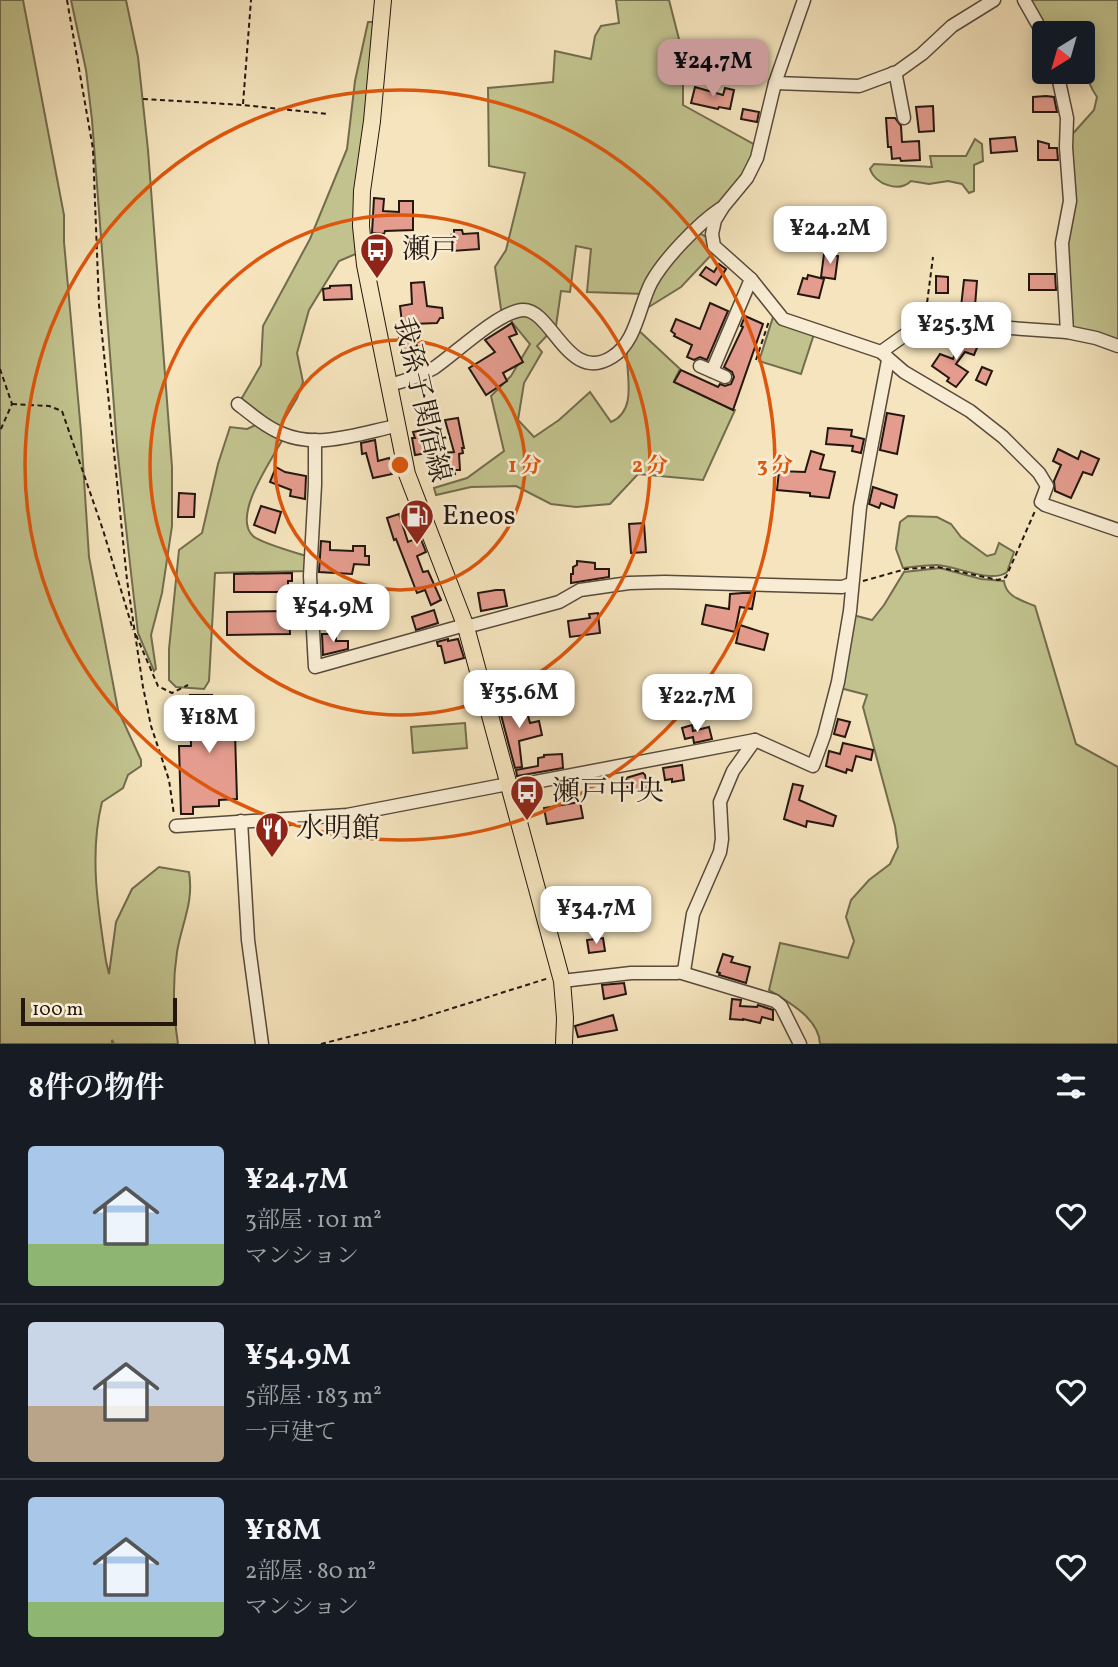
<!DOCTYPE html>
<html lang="ja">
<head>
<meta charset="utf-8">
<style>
	body { margin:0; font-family:Vollkorn,"Noto Serif JP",serif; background:#20242c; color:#f1f3f6; height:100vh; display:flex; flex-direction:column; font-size:26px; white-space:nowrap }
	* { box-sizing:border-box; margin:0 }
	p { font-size:23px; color:#9ea1a6 }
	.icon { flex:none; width:38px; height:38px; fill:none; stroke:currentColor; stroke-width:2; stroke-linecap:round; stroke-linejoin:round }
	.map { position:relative; height:1044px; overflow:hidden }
	.panel { display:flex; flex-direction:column; background:#171b24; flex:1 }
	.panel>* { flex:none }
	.needle { width:46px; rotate:217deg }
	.tools { position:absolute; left:1032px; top:21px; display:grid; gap:14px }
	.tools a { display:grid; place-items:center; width:63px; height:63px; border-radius:7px; background:#171b24; box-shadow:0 4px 18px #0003; font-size:35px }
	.scale { position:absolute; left:21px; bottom:18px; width:156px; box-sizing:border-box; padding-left:7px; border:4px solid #231710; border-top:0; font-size:19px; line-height:24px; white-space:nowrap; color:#231710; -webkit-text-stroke:5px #f8edd4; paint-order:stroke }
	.price { position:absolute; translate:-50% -60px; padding:0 16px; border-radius:14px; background:#fff; color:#222; font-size:23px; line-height:46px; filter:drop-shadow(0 2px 4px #0008) }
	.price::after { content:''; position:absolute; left:50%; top:42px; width:21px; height:16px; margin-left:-10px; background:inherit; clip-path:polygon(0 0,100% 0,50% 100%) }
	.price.on { background:#c59692; color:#111 }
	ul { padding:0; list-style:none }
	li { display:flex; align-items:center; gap:21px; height:175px; padding:0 28px }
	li+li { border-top:2px solid #363941 }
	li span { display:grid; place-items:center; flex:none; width:196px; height:140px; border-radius:7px; color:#555 }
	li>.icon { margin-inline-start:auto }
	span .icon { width:84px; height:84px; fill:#fffc; stroke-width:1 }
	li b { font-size:30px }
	h2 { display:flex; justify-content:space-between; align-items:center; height:84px; padding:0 28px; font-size:30px }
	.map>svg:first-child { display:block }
	.green { fill:#c1c28d; stroke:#726c4e; stroke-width:2 }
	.building { fill:#e49c8e; stroke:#231710; stroke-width:2 }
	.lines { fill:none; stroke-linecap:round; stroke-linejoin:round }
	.minor-casing { stroke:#584a3b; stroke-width:15 }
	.major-casing { stroke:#231710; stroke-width:18 }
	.path { stroke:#231710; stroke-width:2; stroke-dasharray:5 3.5; stroke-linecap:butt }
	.minor { stroke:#f8edd4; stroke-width:12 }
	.major { stroke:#f5e4bd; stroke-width:16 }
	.ring { fill:none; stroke:#de560c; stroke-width:3.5 }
	.labels { text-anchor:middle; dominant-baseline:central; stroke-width:5; stroke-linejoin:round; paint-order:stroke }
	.poi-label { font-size:28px; fill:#231710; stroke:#f8edd4; text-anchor:start }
	.street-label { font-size:28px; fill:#231710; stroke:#f8edd4 }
	.centre { fill:#de560c; stroke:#f8edd4; stroke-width:3.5 }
	.ring-label { font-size:21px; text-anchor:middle; font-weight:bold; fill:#de560c; stroke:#f8edd4; stroke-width:5; stroke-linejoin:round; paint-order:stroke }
</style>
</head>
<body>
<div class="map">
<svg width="1118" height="1044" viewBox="0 0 1118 1044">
	<rect width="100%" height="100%" fill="#f5e4bd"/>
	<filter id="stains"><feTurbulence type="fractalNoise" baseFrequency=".00286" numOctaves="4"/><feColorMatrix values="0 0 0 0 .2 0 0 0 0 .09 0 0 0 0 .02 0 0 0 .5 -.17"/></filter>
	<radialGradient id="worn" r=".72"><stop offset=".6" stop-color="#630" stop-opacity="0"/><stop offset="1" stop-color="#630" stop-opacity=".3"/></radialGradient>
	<g class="green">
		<path d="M 0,0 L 23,0 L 64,215 L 64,242 L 81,432 L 89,557 L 118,710 L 141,760 L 141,766 L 128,775 L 123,788 L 102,802 C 89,854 98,909 106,961 L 109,974 L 116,922 L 132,889 L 159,867 L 189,872 C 194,903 182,922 177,952 C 172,985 173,1012 178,1044 L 114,1044 L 112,1040 L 112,1044 L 0,1044 Z"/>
		<polygon points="71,0 126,0 138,57 148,150 172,467 172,526 162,593 151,635 156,669 154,671 138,633 131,573 117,446 92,120 86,70"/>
		<path d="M 616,0 L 669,0 L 683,55 L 683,105 L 757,146 L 744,175 L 644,294 L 587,292 L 591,249 L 576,246 L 570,292 L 561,291 L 556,326 L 537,346 L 542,352 L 524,383 L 518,420 L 534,437 L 559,420 L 590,392 L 611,422 C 639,410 625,372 627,348 C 628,341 632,334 635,327 L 680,369 L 674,381 L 735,410 L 703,480 L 638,474 L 610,504 L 576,507 L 551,504 L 516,486 L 471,487 L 436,495 L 434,488 L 467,478 L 504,451 L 491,396 L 511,376 L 530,344 L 501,309 L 495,267 L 506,250 L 525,173 L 489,166 L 488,88 L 553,82 L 555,51 L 591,59 L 595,36 L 601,26 L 619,23 Z"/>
		<path d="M 1026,0 L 1118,0 L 1118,345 L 1073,332 L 1065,278 L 1069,138 L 1094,110 L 1097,97 C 1083,77 1083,58 1083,33 L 1051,33 L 1047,31 Z"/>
		<polygon points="368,22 374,22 358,253 339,261 309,310 297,353 303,382 297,398 278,430 239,403 261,365 263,326 310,239 347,149 355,81"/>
		<path d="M 975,139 L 982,144 L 983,161 L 974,165 L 974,191 L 969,193 L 962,184 L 948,181 L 929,184 L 911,181 C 899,193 875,184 870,169 L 874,164 L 932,167 L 930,156 L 966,156 Z"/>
		<polygon points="696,231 708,238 714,252 681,287 644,310 654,282"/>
		<polygon points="774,314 814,334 801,374 759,361"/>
		<path d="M 260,423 L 284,437 C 273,458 231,516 253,536 C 260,543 297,553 309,557 L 308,571 L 215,573 L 209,681 L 204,689 L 176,687 L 169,680 L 169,649 L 179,550 L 202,533 L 218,464 L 230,427 L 247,429 Z"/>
		<path d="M 908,516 L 937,517 L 951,524 L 961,537 L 987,556 L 995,554 L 999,543 L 1014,552 L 1007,572 C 991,584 957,566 937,565 C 926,565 914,567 903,568 L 896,549 L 900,522 Z"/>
		<path d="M 940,568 L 981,579 L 1004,581 C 1006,597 1021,600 1035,606 L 1076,744 L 1118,767 L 1118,1044 L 820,1044 C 819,1018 788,1002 769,990 L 780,943 L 848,958 L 854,941 L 846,917 L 851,900 L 869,880 L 890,864 L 898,847 L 895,826 L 863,707 L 867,695 L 840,688 L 853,615 L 872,620 L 884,605 L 904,572 Z"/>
		<polygon points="465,723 467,748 413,753 411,727"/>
	</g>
	<g class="building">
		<polygon points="734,66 744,69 741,84 730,81"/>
		<polygon points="695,87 723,95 725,88 734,90 730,109 719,107 718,109 691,103"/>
		<polygon points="1046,96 1054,97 1057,112 1033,112 1033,97"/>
		<polygon points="933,106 934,131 919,132 916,107"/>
		<polygon points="743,109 759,112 757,122 741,119"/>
		<polygon points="886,118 895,118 901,126 902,142 919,141 920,160 901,161 900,158 892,159 891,147 888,147"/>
		<polygon points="1015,137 1017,151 991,153 990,139"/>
		<polygon points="1038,141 1049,144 1049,148 1057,148 1058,160 1038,160"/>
		<polygon points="374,198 384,199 383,211 399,212 399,201 413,201 413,230 385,231 384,234 372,233"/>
		<polygon points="454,230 462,230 463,234 478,233 479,249 452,251 451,235 454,234"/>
		<polygon points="824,254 838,256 835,279 821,277"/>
		<polygon points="719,264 726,269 716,285 700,275 706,267 714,272"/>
		<polygon points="1029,274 1055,274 1056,290 1029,290"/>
		<polygon points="808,275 824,279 819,298 798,294 803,278 807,279"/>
		<polygon points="936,276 948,277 948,293 936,293"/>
		<polygon points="964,280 977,281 975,306 1000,308 999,319 960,316"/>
		<polygon points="424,282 427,306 442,308 443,318 440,318 437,323 413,324 417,347 424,346 425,356 403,359 398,332 403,331 400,306 412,304 411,283"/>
		<polygon points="351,285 352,299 324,300 323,289 330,288 330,286"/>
		<polygon points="710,303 728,311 707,360 700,357 694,360 687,357 692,345 674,336 675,334 671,331 676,319 700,329"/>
		<polygon points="745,316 763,324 733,410 674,382 681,370 718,387 720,384 725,386 731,384 734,377 732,372 724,367 743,327 741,326"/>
		<polygon points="512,323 517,334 509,337 523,362 503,373 507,381 486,395 469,368 495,352 485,340"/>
		<polygon points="961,336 979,343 974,355 965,352 956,364 968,372 956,387 947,381 949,378 932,366 940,354 953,359"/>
		<polygon points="982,367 992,371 986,385 976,380"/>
		<polygon points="887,413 904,416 897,454 880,450"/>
		<polygon points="458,418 464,448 462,448 463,453 459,454 460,470 454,470 455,474 430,476 428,454 454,452 445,420"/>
		<polygon points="828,428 852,430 851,436 864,439 861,453 852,451 853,446 826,444"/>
		<polygon points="428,429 433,452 415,455 412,438 415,438 413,432"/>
		<polygon points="375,440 378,461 389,458 394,471 391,471 392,474 373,478 366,453 362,454 361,443"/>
		<polygon points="1058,449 1078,459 1081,451 1099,459 1092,475 1083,472 1071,498 1055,491 1054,481 1061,465 1053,461"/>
		<polygon points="811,451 824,455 820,469 835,472 829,498 810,496 810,493 777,490 779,471 805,472"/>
		<polygon points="276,467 285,472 306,476 305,499 290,496 291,490 270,482"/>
		<polygon points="873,487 897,495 894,508 881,503 879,508 869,504"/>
		<polygon points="179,493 195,494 194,517 178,517"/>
		<polygon points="261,506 281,512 275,533 254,525"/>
		<polygon points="399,514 408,542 420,537 426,552 417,556 423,572 428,571 441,600 431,605 425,590 417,593 396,539 394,540 387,518"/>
		<polygon points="644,523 646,552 631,553 629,524"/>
		<polygon points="321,541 330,542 330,550 353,551 353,546 365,546 365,556 369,556 369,565 354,564 352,574 319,572"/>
		<polygon points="577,561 595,563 595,569 609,569 609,577 571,583 571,574 573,574 573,567 577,565"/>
		<polygon points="292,573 292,581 288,581 288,592 234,592 234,574"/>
		<polygon points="496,590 504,590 507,606 481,611 478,593"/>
		<polygon points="332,592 341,592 342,613 324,614 324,617 321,617 320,594"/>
		<polygon points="743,593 755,593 752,609 740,607 735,632 702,624 706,605 729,609 730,594"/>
		<polygon points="434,610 438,623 416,630 412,617"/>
		<polygon points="289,611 290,634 227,635 227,612"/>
		<polygon points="598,613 600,633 570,637 568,621 590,618 589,614"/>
		<polygon points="740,625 768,634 764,650 736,643"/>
		<polygon points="322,634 336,634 336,641 348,641 348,649 323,655"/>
		<polygon points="448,639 448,641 458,639 464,658 445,663 441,646 438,646 437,642"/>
		<polygon points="190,695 212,695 212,700 234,700 237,799 219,800 219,806 193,807 193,814 181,814 179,746 191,746"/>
		<polygon points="525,705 530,723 539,721 542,735 519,741 522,767 515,768 500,711"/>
		<polygon points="838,719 850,722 845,737 834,734"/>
		<polygon points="692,725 693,731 709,727 712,739 694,743 693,737 685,739 682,728"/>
		<polygon points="843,743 873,750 871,760 856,756 852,771 847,769 846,773 826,766 829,751 840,754"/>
		<polygon points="562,754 563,768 517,776 516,770 538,766 538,758 544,757 544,755"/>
		<polygon points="682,765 684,780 672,782 672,779 665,780 663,768"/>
		<polygon points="643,773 645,775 648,788 628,791 626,778"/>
		<polygon points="793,784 803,786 799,800 836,816 833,826 807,821 806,827 784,819"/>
		<polygon points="580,802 583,818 547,824 544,808"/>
		<polygon points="603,938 605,951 589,953 587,940"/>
		<polygon points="723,954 733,957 731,962 750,967 746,983 719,975 720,973 717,972"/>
		<polygon points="624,983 626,994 604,999 602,985"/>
		<polygon points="732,999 741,1000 740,1006 757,1007 758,1005 773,1010 773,1020 762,1017 760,1023 743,1019 743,1020 730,1019"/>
		<polygon points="613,1015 617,1030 578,1037 575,1026"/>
	</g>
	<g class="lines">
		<g class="minor-casing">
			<g id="minor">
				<polyline points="804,0 775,83 757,158 747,178 723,207 715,220 712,234 714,246 751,279 783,319 881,352 904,372 970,411 1003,437 1039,473 1047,486 1041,502 1045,505 1118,530"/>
				<polyline points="1024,0 1045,37"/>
				<polyline points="1057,72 1067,118 1066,147 1070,201 1062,243 1067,332"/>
				<polyline points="893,73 896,76 904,118"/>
				<polyline points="775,83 859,86 897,72 922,54 952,26 994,0"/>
				<polyline points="881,352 923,322 1067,332 1096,338 1118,346"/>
				<polyline points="700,366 725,377"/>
				<polyline points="712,371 751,279"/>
				<path d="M 389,385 C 405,381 420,376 434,368 C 455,354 499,311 523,310 C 552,309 568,385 612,357 C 636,343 639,306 651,283 C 664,259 698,224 720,209"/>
				<path d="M 238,404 C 252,415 266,427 283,434 C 318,449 361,433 396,426"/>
				<polyline points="315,440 315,485 310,576 315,667 465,625"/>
				<polyline points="466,627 559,602 580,590 629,583 665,582 842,587 851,584"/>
				<polyline points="509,787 755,740 813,766 824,736 838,682 850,611 860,507 888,360"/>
				<polyline points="241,821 248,940 262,1044"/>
				<polyline points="176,826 347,815 508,784"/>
				<polyline points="682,973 775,1001 781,1006 800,1044"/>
				<polyline points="562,981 631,973 677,973 684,971 693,914 720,852 722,839 720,802 733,771 755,740"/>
			</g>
		</g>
		<g class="major-casing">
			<polyline id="major" points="383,0 372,121 362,191 361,226 365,265 407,474 466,627 562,981 565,1018 564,1044"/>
		</g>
		<g class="path">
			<polyline points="67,0 93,149 99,305 127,580 143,687 151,726 169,780 174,815"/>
			<polyline points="143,99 243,105 328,114"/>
			<polyline points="243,104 251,0"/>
			<polyline points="926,311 933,257"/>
			<polyline points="756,360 769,321"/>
			<polyline points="0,369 12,404 0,431"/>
			<polyline points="12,404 49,406 62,411 103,530 133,630"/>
			<polyline points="863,581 906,569 938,567 998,580 1006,577 1035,511"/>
			<polyline points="136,635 158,686 172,693 188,685"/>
			<polyline points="321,1044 418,1019 549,978"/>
		</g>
		<use href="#minor" class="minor"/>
		<use href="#major" class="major"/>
	</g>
	<g class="ring">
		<circle cx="400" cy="465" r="125"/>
		<circle cx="400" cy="465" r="250"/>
		<circle cx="400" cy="465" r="375"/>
	</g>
	<defs>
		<g id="bus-pin" transform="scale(1.75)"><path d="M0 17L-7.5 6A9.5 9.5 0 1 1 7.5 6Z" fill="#8f2418" stroke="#f8edd4"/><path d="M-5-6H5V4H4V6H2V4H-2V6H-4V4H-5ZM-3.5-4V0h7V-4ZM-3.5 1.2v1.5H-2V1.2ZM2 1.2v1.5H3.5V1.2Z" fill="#fff"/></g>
		<g id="fuel-pin" transform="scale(1.75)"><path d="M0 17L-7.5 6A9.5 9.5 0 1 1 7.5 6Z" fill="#8f2418" stroke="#f8edd4"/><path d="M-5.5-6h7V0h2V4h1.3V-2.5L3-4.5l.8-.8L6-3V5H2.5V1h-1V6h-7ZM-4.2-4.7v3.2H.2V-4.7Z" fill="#fff"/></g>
		<g id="restaurant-pin" transform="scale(1.75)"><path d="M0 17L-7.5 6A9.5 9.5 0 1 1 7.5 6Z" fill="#8f2418" stroke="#f8edd4"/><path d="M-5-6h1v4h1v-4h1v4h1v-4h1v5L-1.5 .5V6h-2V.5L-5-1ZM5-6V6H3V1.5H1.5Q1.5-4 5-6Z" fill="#fff"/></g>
	</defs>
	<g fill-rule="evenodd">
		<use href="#bus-pin" x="377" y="250"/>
		<use href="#fuel-pin" x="417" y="516"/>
		<use href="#bus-pin" x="527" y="792"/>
		<use href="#restaurant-pin" x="272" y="829"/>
	</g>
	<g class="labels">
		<g class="poi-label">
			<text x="402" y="250">瀬戸</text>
			<text x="442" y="516">Eneos</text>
			<text x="552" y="792">瀬戸中央</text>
			<text x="296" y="829">水明館</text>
		</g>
		<g class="street-label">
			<text transform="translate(421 400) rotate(77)">我孫子関宿線</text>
		</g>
	</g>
	<circle cx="400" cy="465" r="10" class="centre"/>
	<g class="ring-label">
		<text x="525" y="472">1 分</text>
		<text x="650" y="472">2 分</text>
		<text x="775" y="472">3 分</text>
	</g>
	<rect width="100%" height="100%" filter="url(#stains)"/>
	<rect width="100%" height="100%" fill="url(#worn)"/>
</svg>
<div class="tools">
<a><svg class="needle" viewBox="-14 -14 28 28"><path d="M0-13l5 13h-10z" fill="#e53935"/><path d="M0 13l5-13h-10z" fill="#9ea1a6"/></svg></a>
</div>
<div class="scale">100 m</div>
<b class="price on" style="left:713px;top:99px">¥24.7M</b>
<b class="price" style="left:830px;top:266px">¥24.2M</b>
<b class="price" style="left:956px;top:362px">¥25.3M</b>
<b class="price" style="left:333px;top:644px">¥54.9M</b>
<b class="price" style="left:519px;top:730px">¥35.6M</b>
<b class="price" style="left:697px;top:734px">¥22.7M</b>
<b class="price" style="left:209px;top:755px">¥18M</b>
<b class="price" style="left:596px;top:946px">¥34.7M</b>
</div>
<section class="panel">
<h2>8件の物件<svg class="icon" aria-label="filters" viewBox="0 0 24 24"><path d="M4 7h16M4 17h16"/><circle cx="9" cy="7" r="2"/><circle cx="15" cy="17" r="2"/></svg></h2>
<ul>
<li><span style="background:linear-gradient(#a9c7e8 70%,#8fb573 0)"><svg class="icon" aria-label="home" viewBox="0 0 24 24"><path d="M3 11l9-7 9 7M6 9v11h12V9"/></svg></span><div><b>¥24.7M</b><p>3部屋 · 101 m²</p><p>マンション</p></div><svg class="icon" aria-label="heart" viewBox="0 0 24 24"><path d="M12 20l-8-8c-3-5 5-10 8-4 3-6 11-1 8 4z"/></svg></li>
<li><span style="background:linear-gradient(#c9d6e8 60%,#b9a48a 0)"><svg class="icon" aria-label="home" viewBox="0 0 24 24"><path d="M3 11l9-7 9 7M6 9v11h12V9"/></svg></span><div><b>¥54.9M</b><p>5部屋 · 183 m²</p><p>一戸建て</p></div><svg class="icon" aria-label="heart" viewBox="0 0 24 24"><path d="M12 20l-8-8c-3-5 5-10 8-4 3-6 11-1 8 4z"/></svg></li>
<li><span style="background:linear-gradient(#a9c7e8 75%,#8fb573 0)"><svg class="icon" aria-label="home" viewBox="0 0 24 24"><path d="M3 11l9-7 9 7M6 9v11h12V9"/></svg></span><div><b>¥18M</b><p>2部屋 · 80 m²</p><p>マンション</p></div><svg class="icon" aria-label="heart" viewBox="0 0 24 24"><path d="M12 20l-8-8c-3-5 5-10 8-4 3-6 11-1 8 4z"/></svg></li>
</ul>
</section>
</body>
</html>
